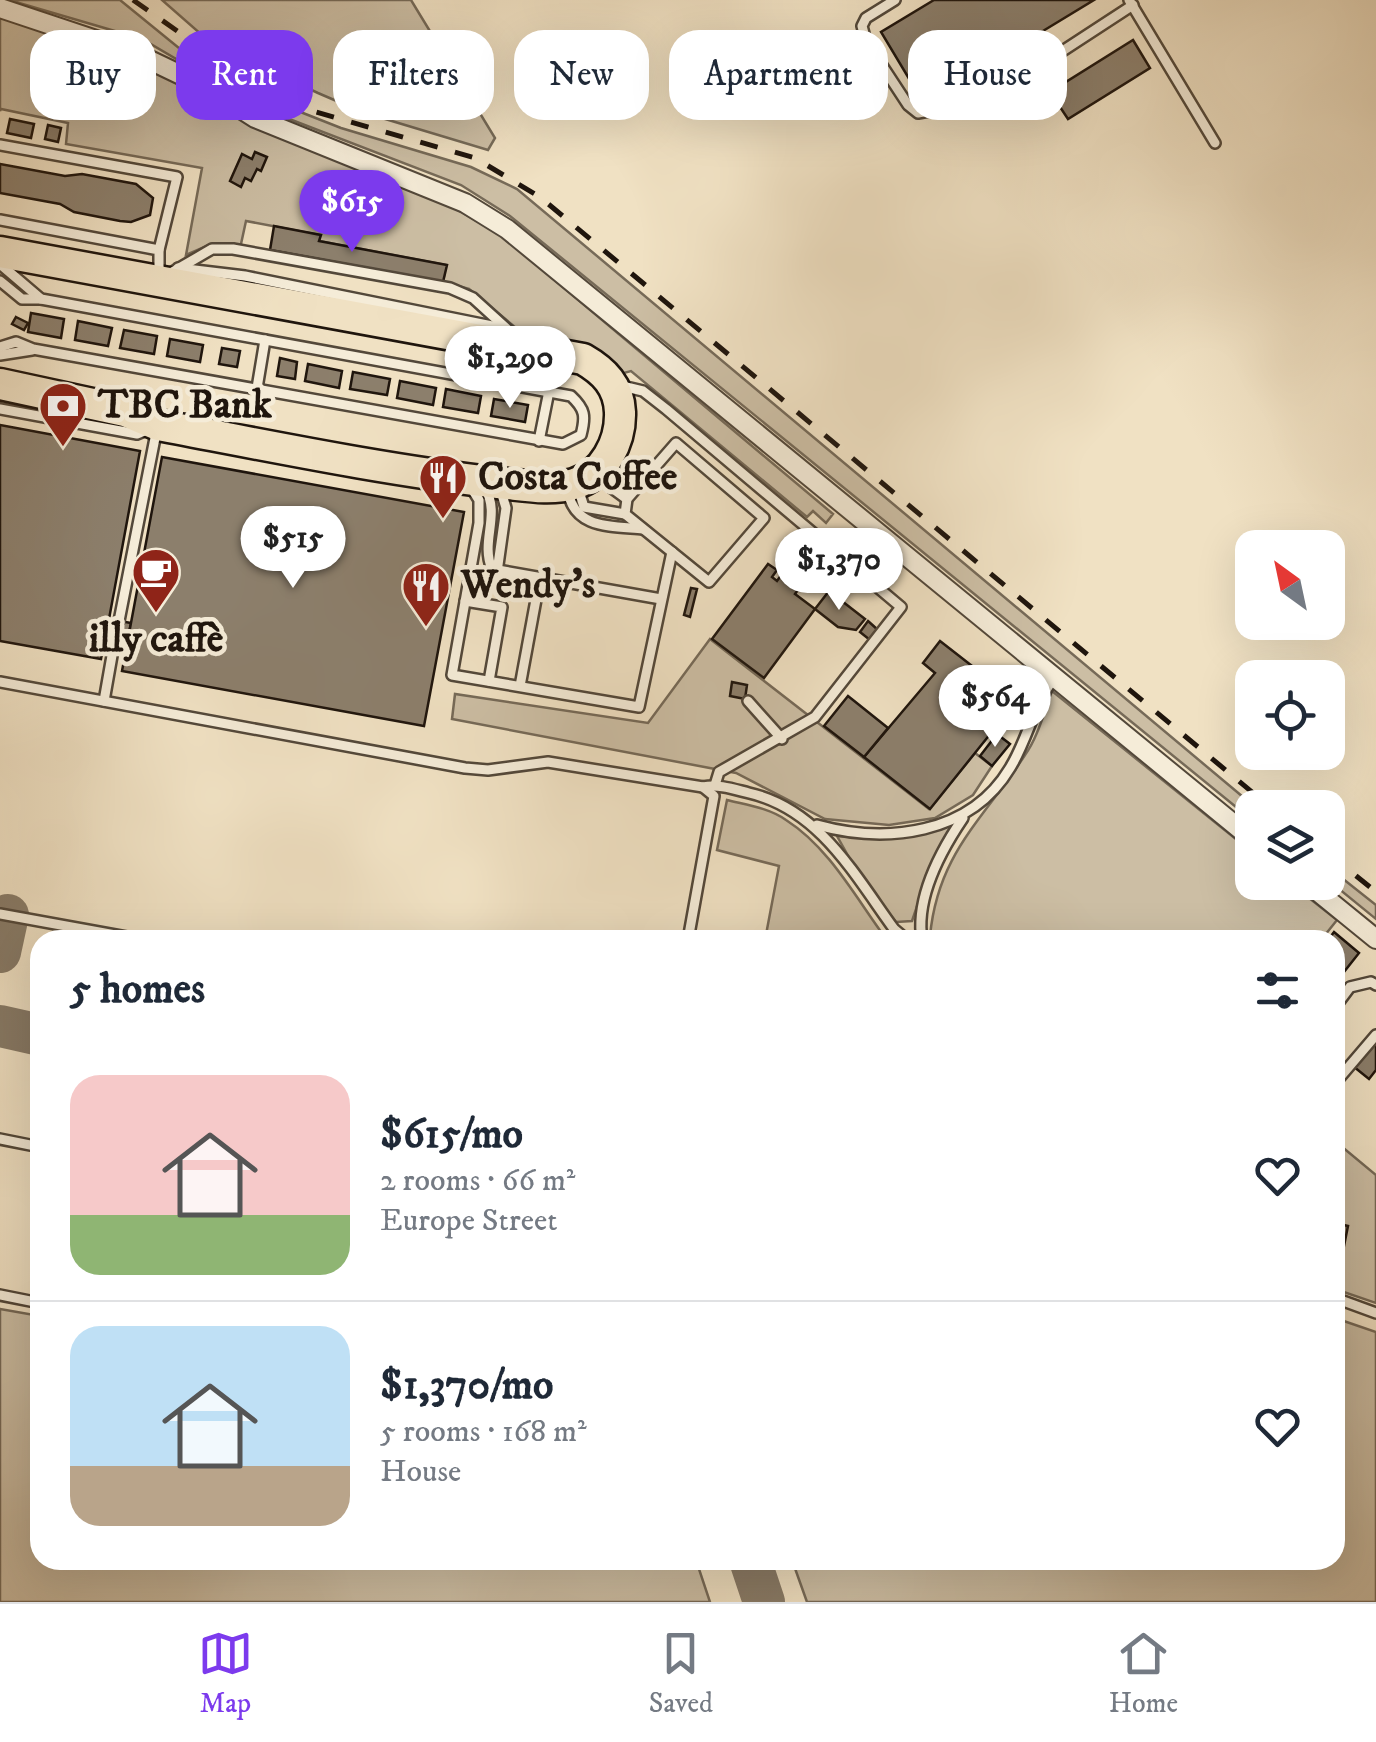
<!DOCTYPE html>
<html lang="en">
<head>
<meta charset="utf-8">
<style>
	body { margin:0; font-family:"IM FELL DW Pica",serif; background:#f6f6f7; color:#1f2937; height:100vh; display:flex; flex-direction:column; font-size:38px; white-space:nowrap }
	* { box-sizing:border-box; margin:0 }
	p { font-size:32px; color:#747a83 }
	.icon { flex:none; width:55px; height:55px; fill:none; stroke:currentColor; stroke-width:2; stroke-linecap:round; stroke-linejoin:round }
	.map { position:relative; flex:1; overflow:hidden }
	.side { position:absolute; left:30px; top:930px; width:1315px; height:640px; display:flex; flex-direction:column; background:#fff; border-radius:30px; box-shadow:0 10px 40px #0002 }
	.side>* { flex:none }
	.top-card { position:absolute; left:30px; top:30px; width:1318px; height:90px; display:flex; gap:20px }
	.needle { width:65px; rotate:327deg }
	.tools { position:absolute; left:1235px; top:530px; display:grid; gap:20px }
	.tools a { display:grid; place-items:center; width:110px; height:110px; border-radius:20px; background:#fff; box-shadow:0 10px 40px #0002; font-size:50px }
	.price { position:absolute; translate:-50% -85px; padding:0 22px; border-radius:35px; background:#fff; color:#222; font-size:32px; line-height:65px; filter:drop-shadow(0 2px 5px #0008) }
	.price::after { content:''; position:absolute; left:50%; top:60px; width:30px; height:22px; margin-left:-15px; background:inherit; clip-path:polygon(0 0,100% 0,50% 100%) }
	.price.on { background:#7c3aed; color:#fff }
	ul { padding:0; list-style:none }
	li { display:flex; align-items:center; gap:30px; height:250px; padding:0 40px }
	li+li { border-top:2px solid #e0e1e3 }
	li span { display:grid; place-items:center; flex:none; width:280px; height:200px; border-radius:30px; color:#555 }
	li>.icon { margin-inline-start:auto }
	span .icon { width:120px; height:120px; fill:#fffc; stroke-width:1 }
	li b { font-size:42px }
	h2 { display:flex; justify-content:space-between; align-items:center; height:120px; padding:0 40px; font-size:42px }
	.tag { padding:0 35px; border-radius:30px; background:#fff; box-shadow:0 10px 40px #0002; font-size:35px; line-height:90px }
	.tag.on { background:#7c3aed; color:#fff }
	.tab-bar { display:flex; justify-content:space-around; align-items:center; height:140px; border-top:2px solid #e0e1e3; background:#fff; font-size:28px; color:#747a83 }
	.tab-bar a { display:grid; justify-items:center; gap:5px }
	.tab-bar .on { color:#7c3aed }
	.map>svg:first-child { display:block }
	.green { fill:#ccbea4; stroke:#766a58; stroke-width:2.5 }
	.lines { fill:none; stroke-linecap:round; stroke-linejoin:round }
	.taxiway { stroke:#887b68; stroke-width:42 }
	.building { fill:#8c7f6c; stroke:#1f150d; stroke-width:2.5 }
	.service-casing { stroke:#53483a; stroke-width:14 }
	.minor-casing { stroke:#53483a; stroke-width:22 }
	.primary-casing { stroke:#1f150d; stroke-width:35 }
	.service { stroke:#f5ecd8; stroke-width:9 }
	.minor { stroke:#f5ecd8; stroke-width:18 }
	.primary { stroke:#f0e1c3; stroke-width:30 }
	.rail { stroke:#1f150d; stroke-width:5; stroke-dasharray:18 18; stroke-linecap:butt }
	.labels { text-anchor:middle; dominant-baseline:central; stroke-width:9; stroke-linejoin:round; paint-order:stroke }
	.poi-label { font-size:40px; font-weight:bold; fill:#1f150d; stroke:#f5ecd8; text-anchor:start }
</style>
</head>
<body>
<div class="map">
<svg width="1376" height="1602" viewBox="0 0 1376 1602">
	<rect width="100%" height="100%" fill="#f0e1c3"/>
	<filter id="stains"><feTurbulence type="fractalNoise" baseFrequency=".002" numOctaves="4"/><feColorMatrix values="0 0 0 0 .2 0 0 0 0 .09 0 0 0 0 .02 0 0 0 .5 -.17"/></filter>
	<radialGradient id="worn" r=".72"><stop offset=".6" stop-color="#630" stop-opacity="0"/><stop offset="1" stop-color="#630" stop-opacity=".3"/></radialGradient>
	<g class="green">
		<polygon points="9,0 120,0 185,53 265,98 341,128 471,167 517,189 1255,807 1252,820 510,216 461,185 258,107 142,39"/>
		<polygon points="162,0 411,0 495,138 488,150 362,112 318,93 211,43"/>
		<polygon points="0,15 107,50 447,204 501,235 833,514 826,523 813,511 807,517 631,371 616,375 533,342 469,289 443,282 446,265 319,241 320,235 246,221 241,244 209,245 186,255 202,168 66,144 68,123 1,109 0,111"/>
		<polygon points="710,639 929,809 975,753 992,766 973,795 935,818 889,825 825,819 736,773 452,719 455,694 648,723"/>
		<path d="M 1052,691 L 1252,852 L 1252,882 L 1290,883 L 1337,920 L 1321,940 L 933,940 L 930,936 C 938,853 983,820 1025,755 C 1038,737 1044,712 1052,691 Z"/>
		<path d="M 727,800 C 747,805 769,808 786,820 C 830,848 857,900 887,940 L 765,940 L 779,866 L 717,850 Z"/>
		<path d="M 955,823 L 930,868 L 912,921 L 896,922 L 860,877 L 837,836 C 877,840 917,838 955,823 Z"/>
		<polygon points="1328,867 1376,905 1376,919 1328,880"/>
		<polygon points="1335,1141 1376,1175 1376,1303 1335,1289"/>
		<polygon points="0,1309 40,1316 40,1560 696,1560 710,1602 0,1602"/>
		<polygon points="1335,1318 1376,1332 1376,1602 807,1602 792,1560 1335,1560"/>
	</g>
	<g class="lines">
		<g class="taxiway">
			<polyline points="0,952 8,915"/>
			<polyline points="0,1026 40,1035"/>
			<polyline points="750,1560 764,1602"/>
		</g>
	</g>
	<g class="building">
		<polygon points="934,0 1094,0 982,68 975,57 917,92 881,32"/>
		<polygon points="1133,40 1150,68 1068,119 1050,92"/>
		<polygon points="10,119 34,124 31,138 7,133"/>
		<polygon points="48,125 61,128 58,142 45,139"/>
		<polygon points="255,152 267,157 261,171 257,169 251,181 245,178 241,187 230,181 242,154 252,159"/>
		<polygon points="0,164 65,176 82,174 136,184 153,198 150,215 131,222 120,221 74,212 60,204 0,193"/>
		<polygon points="274,226 321,235 319,241 447,265 443,282 270,250"/>
		<polygon points="31,313 64,319 61,338 28,332"/>
		<polygon points="16,317 28,323 24,330 12,324"/>
		<polygon points="78,321 112,328 108,346 75,340"/>
		<polygon points="124,330 157,336 154,354 120,348"/>
		<polygon points="170,339 203,345 200,362 167,356"/>
		<polygon points="222,348 240,351 237,367 219,364"/>
		<polygon points="280,358 297,362 295,379 277,376"/>
		<polygon points="308,364 342,371 339,388 305,381"/>
		<polygon points="353,372 390,379 387,395 350,389"/>
		<polygon points="400,381 436,388 433,405 397,398"/>
		<polygon points="446,389 481,396 478,413 443,407"/>
		<polygon points="494,399 528,405 525,422 491,416"/>
		<polygon points="0,425 140,451 109,619 131,623 125,652 103,648 101,659 0,641"/>
		<polygon points="162,457 464,512 424,726 122,671"/>
		<polygon points="792,560 810,573 795,594 815,609 764,678 712,639 768,564 777,570 772,577 777,581"/>
		<polygon points="691,588 697,589 690,617 684,615"/>
		<polygon points="829,591 865,619 856,630 838,627 815,609"/>
		<polygon points="868,621 878,630 870,640 860,632"/>
		<polygon points="940,641 999,687 981,709 969,699 961,709 991,733 930,809 864,757 935,673 923,663"/>
		<polygon points="732,682 747,685 745,699 730,696"/>
		<polygon points="848,696 888,728 864,757 824,726"/>
		<polygon points="1004,705 1010,709 1001,721 996,717"/>
		<polygon points="997,734 1010,744 992,766 980,756"/>
		<polygon points="1334,932 1359,953 1340,977 1335,973 1335,940 1328,940"/>
		<polygon points="1371,1033 1376,1037 1376,1070 1369,1079 1348,1062"/>
		<polygon points="1335,1223 1348,1226 1343,1251 1335,1249"/>
	</g>
	<g class="lines">
		<g class="service-casing">
			<g id="service">
				<polyline points="895,0 866,18 862,26 866,41 908,105 918,113 986,101 1133,5"/>
				<polyline points="1129,0 1215,143"/>
				<polyline points="0,145 177,177 159,250"/>
				<polyline points="0,220 159,250 159,274"/>
				<path d="M 0,264 L 41,299 L 571,396 C 585,409 586,416 581,435 L 563,444 L 33,349 L 16,342 L 0,347"/>
				<polyline points="178,268 245,276 502,328"/>
				<polyline points="169,274 212,249 233,249 450,288 473,298 516,337"/>
				<polyline points="0,281 22,299 41,299"/>
				<polyline points="0,355 32,350"/>
				<polyline points="622,386 643,391 666,409 901,607 815,717 719,772 715,785"/>
				<polyline points="257,388 265,340"/>
				<polyline points="0,409 137,434 149,429"/>
				<polyline points="539,441 549,391"/>
				<polygon points="676,443 764,518 709,582 625,514 627,499"/>
				<polyline points="597,477 627,499"/>
				<path d="M 485,488 C 501,515 480,541 492,569 L 661,599"/>
				<polyline points="578,488 584,507 625,514"/>
				<polyline points="472,489 479,500 479,523 452,675 639,707 672,552"/>
				<path d="M 568,490 C 573,529 611,526 643,529"/>
				<polyline points="497,572 506,508 501,491"/>
				<polyline points="465,601 502,607 489,681"/>
				<polyline points="119,621 157,428"/>
				<path d="M 0,682 L 465,768 L 488,770 L 548,762 L 703,787 C 719,784 733,789 749,793 C 819,809 854,874 894,929 L 907,940"/>
				<polyline points="520,686 540,578"/>
				<polyline points="104,701 113,650"/>
				<polyline points="748,701 782,739"/>
				<path d="M 817,825 C 886,844 970,835 1010,768 C 1028,739 1033,706 1054,678"/>
				<polyline points="0,914 143,940"/>
				<polyline points="688,940 714,796 703,787"/>
				<path d="M 922,940 C 915,898 940,852 963,818"/>
				<polyline points="1335,1007 1350,987 1371,982 1376,985"/>
				<polyline points="1335,1083 1376,1035"/>
				<polyline points="0,1139 40,1147"/>
				<polyline points="0,1295 40,1303"/>
				<polyline points="1335,1298 1376,1313"/>
			</g>
		</g>
		<g class="minor-casing">
			<g id="minor">
				<polyline points="0,8 135,53 208,88 255,118 465,203 507,229 1252,839"/>
				<polyline points="1306,882 1376,939"/>
			</g>
		</g>
		<g class="primary-casing">
			<path id="primary" d="M 0,252 L 583,359 C 604,371 619,386 620,412 C 621,442 604,475 574,484 C 549,491 522,485 498,483 C 384,470 270,446 158,425 L 125,411 L 0,384"/>
		</g>
		<use href="#service" class="service"/>
		<use href="#minor" class="minor"/>
		<use href="#primary" class="primary"/>
		<g class="rail">
			<polyline points="133,0 253,84 316,112 475,158 540,197 1271,808"/>
			<polyline points="1328,853 1376,892"/>
		</g>
	</g>
	<defs>
		<g id="bank-pin" transform="scale(2.5)"><path d="M0 17L-7.5 6A9.5 9.5 0 1 1 7.5 6Z" fill="#8f2418" stroke="#f5ecd8"/><path d="M-6-4H6V4H-6ZM0-2.3a2.3 2.3 0 1 0 0 4.6a2.3 2.3 0 1 0 0-4.6Z" fill="#fff"/></g>
		<g id="restaurant-pin" transform="scale(2.5)"><path d="M0 17L-7.5 6A9.5 9.5 0 1 1 7.5 6Z" fill="#8f2418" stroke="#f5ecd8"/><path d="M-5-6h1v4h1v-4h1v4h1v-4h1v5L-1.5 .5V6h-2V.5L-5-1ZM5-6V6H3V1.5H1.5Q1.5-4 5-6Z" fill="#fff"/></g>
		<g id="cafe-pin" transform="scale(2.5)"><path d="M0 17L-7.5 6A9.5 9.5 0 1 1 7.5 6Z" fill="#8f2418" stroke="#f5ecd8"/><path d="M-5.5-4.5H6V0H3Q3 3.5 0 3.5H-2.5Q-5.5 3.5-5.5 0ZM3-3.2v2h1.7v-2ZM-6 4.5H4V6H-6Z" fill="#fff"/></g>
	</defs>
	<g fill-rule="evenodd">
		<use href="#bank-pin" x="63" y="406"/>
		<use href="#restaurant-pin" x="443" y="478"/>
		<use href="#cafe-pin" x="156" y="572"/>
		<use href="#restaurant-pin" x="426" y="586"/>
	</g>
	<g class="labels">
		<g class="poi-label">
			<text x="98" y="406">TBC Bank</text>
			<text x="478" y="478">Costa Coffee</text>
			<text x="461" y="586">Wendy's</text>
			<text x="156" y="640" text-anchor="middle">illy caffè</text>
		</g>
	</g>
	<rect width="100%" height="100%" filter="url(#stains)"/>
	<rect width="100%" height="100%" fill="url(#worn)"/>
</svg>
<div class="tools">
<a><svg class="needle" viewBox="-14 -14 28 28"><path d="M0-13l5 13h-10z" fill="#e53935"/><path d="M0 13l5-13h-10z" fill="#747a83"/></svg></a>
<a><svg class="icon" aria-label="locate" viewBox="0 0 24 24"><circle cx="12" cy="12" r="6"/><path d="M12 2v4M12 18v4M2 12h4M18 12h4"/></svg></a>
<a><svg class="icon" aria-label="layers" viewBox="0 0 24 24"><path d="M12 4l9 5-9 5-9-5zM3 14l9 5 9-5"/></svg></a>
</div>
<b class="price on" style="left:352px;top:255px">$615</b>
<b class="price" style="left:510px;top:411px">$1,290</b>
<b class="price" style="left:293px;top:591px">$515</b>
<b class="price" style="left:839px;top:613px">$1,370</b>
<b class="price" style="left:995px;top:750px">$564</b>
<div class="top-card">
<a class="tag">Buy</a>
<a class="tag on">Rent</a>
<a class="tag">Filters</a>
<a class="tag">New</a>
<a class="tag">Apartment</a>
<a class="tag">House</a>
</div>
<section class="side">
<h2>5 homes<svg class="icon" aria-label="filters" viewBox="0 0 24 24"><path d="M4 7h16M4 17h16"/><circle cx="9" cy="7" r="2"/><circle cx="15" cy="17" r="2"/></svg></h2>
<ul>
<li><span style="background:linear-gradient(#f6c9c9 70%,#8fb573 0)"><svg class="icon" aria-label="home" viewBox="0 0 24 24"><path d="M3 11l9-7 9 7M6 9v11h12V9"/></svg></span><div><b>$615/mo</b><p>2 rooms · 66 m²</p><p>Europe Street</p></div><svg class="icon" aria-label="heart" viewBox="0 0 24 24"><path d="M12 20l-8-8c-3-5 5-10 8-4 3-6 11-1 8 4z"/></svg></li>
<li><span style="background:linear-gradient(#bfe0f5 70%,#b9a48a 0)"><svg class="icon" aria-label="home" viewBox="0 0 24 24"><path d="M3 11l9-7 9 7M6 9v11h12V9"/></svg></span><div><b>$1,370/mo</b><p>5 rooms · 168 m²</p><p>House</p></div><svg class="icon" aria-label="heart" viewBox="0 0 24 24"><path d="M12 20l-8-8c-3-5 5-10 8-4 3-6 11-1 8 4z"/></svg></li>
</ul>
</section>
</div>
<nav class="tab-bar">
<a class="on"><svg class="icon" aria-label="map" viewBox="0 0 24 24"><path d="M3 6l6-2 6 2 6-2v14l-6 2-6-2-6 2zM9 4v14M15 6v14"/></svg>Map</a>
<a><svg class="icon" aria-label="saved" viewBox="0 0 24 24"><path d="M7 4h10v16l-5-4-5 4z"/></svg>Saved</a>
<a><svg class="icon" aria-label="home" viewBox="0 0 24 24"><path d="M3 11l9-7 9 7M6 9v11h12V9"/></svg>Home</a>
</nav>
</body>
</html>
